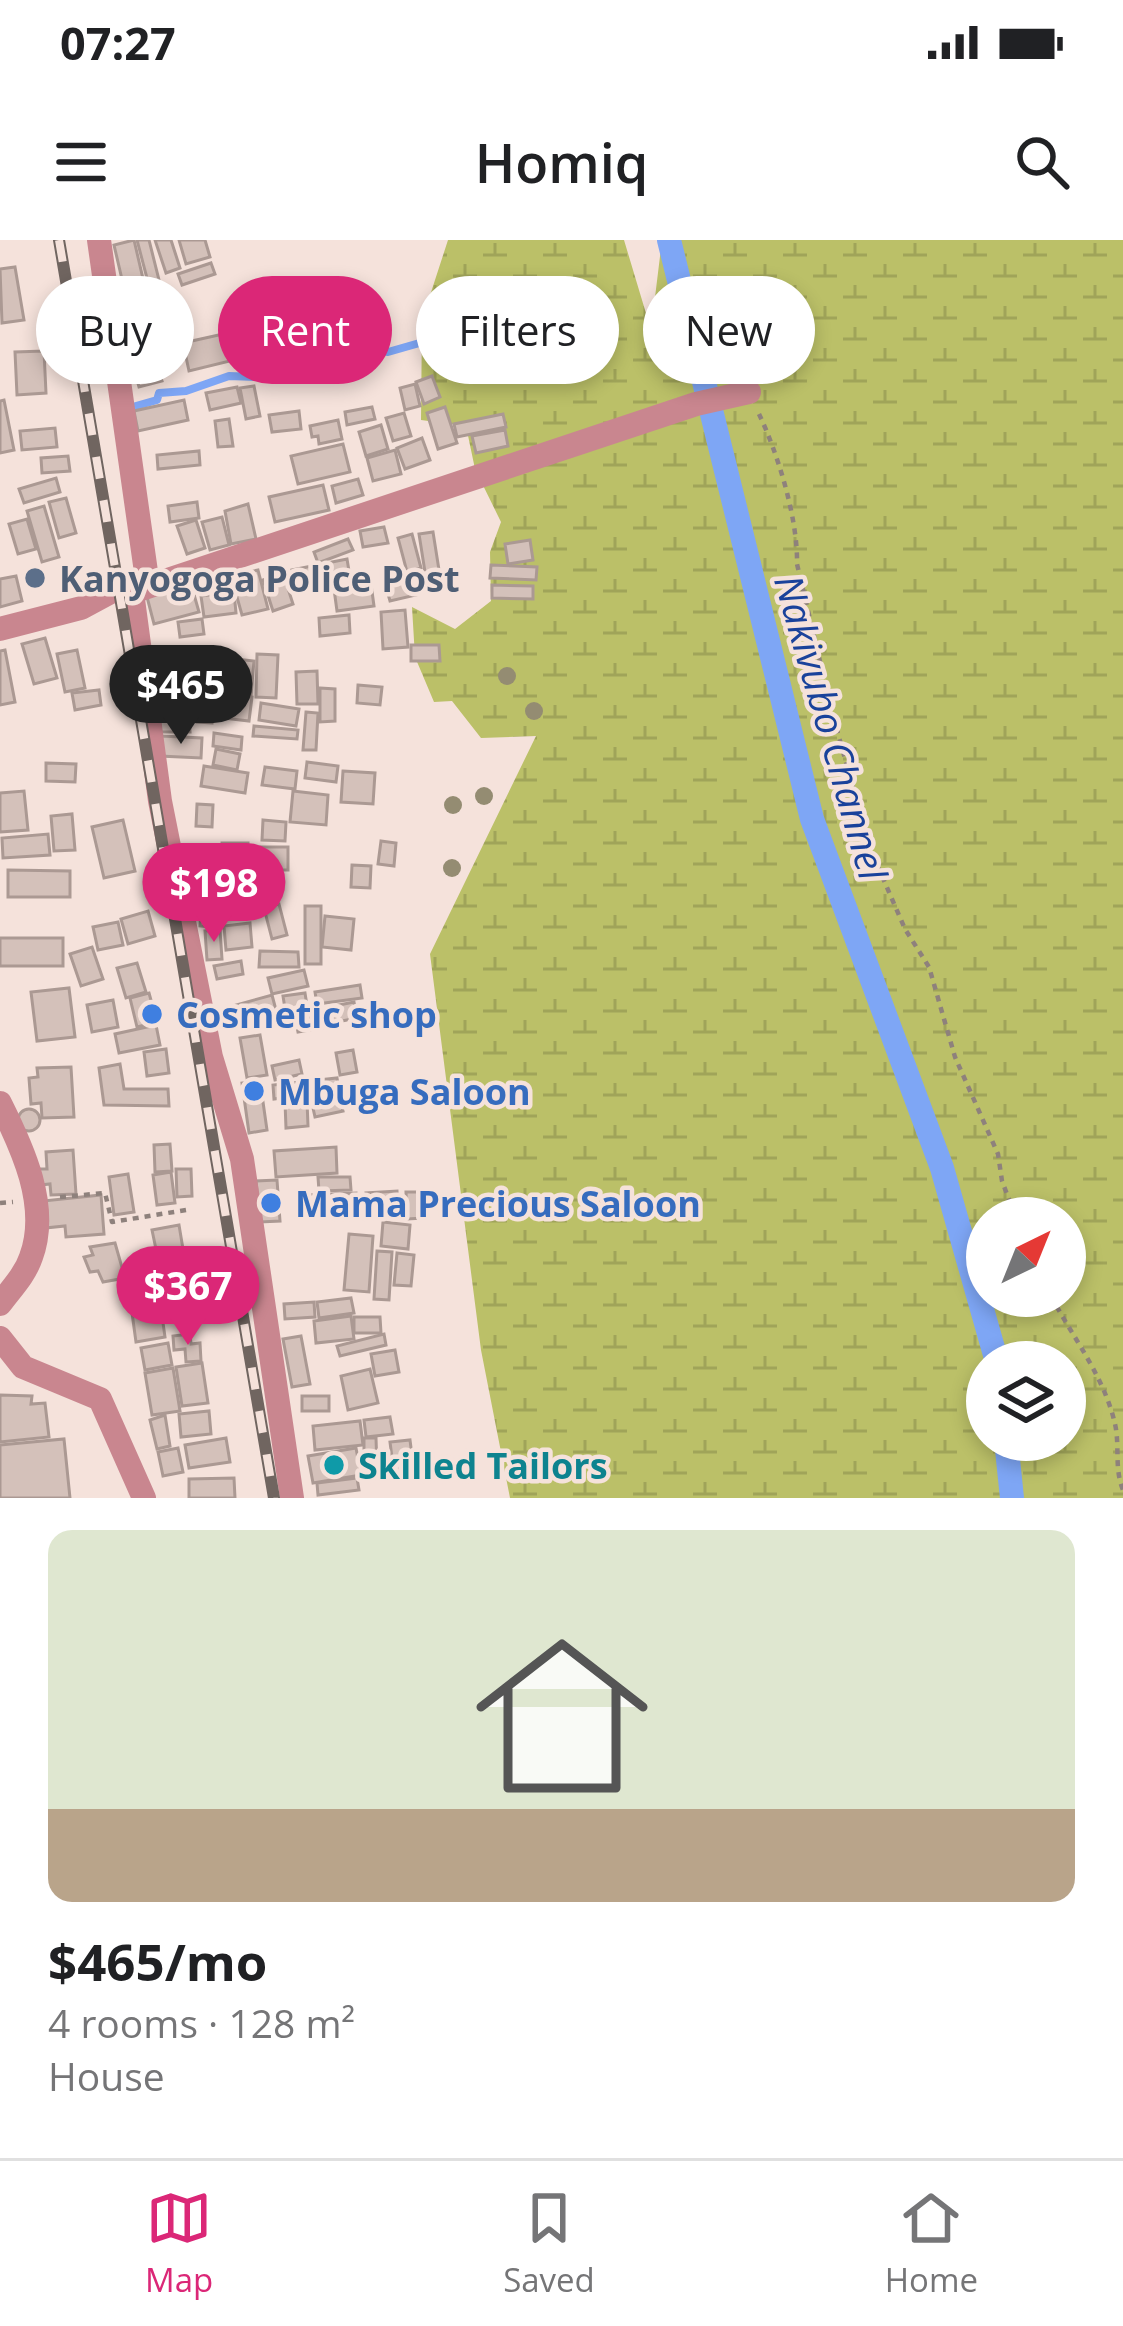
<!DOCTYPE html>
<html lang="en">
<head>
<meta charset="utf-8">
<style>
	body { margin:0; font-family:"Open Sans",sans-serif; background:#f2f2f2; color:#202124; height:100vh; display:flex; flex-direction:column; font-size:45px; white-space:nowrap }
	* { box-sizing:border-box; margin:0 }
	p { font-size:39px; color:#757577 }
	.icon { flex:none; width:66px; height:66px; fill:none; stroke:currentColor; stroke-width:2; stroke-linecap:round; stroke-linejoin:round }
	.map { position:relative; height:1258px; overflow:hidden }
	.side { display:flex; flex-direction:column; background:#fff; flex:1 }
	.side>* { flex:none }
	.guide { position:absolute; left:36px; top:36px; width:1053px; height:108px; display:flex; gap:24px }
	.needle { width:78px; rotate:43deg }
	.tools { position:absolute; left:966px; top:957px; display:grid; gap:24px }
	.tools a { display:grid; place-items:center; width:120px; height:120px; border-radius:50%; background:#fff; box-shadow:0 6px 18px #0003; font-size:60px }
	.price { position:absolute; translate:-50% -102px; padding:0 27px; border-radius:42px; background:#db2777; color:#fff; font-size:39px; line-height:78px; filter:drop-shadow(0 3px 6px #0008) }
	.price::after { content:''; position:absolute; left:50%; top:72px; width:36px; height:27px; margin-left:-18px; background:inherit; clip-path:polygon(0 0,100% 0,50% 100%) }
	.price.selected { background:#222; color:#fff }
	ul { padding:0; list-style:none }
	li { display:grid; align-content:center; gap:24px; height:636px; padding:0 48px }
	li+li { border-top:3px solid #e0e0e0 }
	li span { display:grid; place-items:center; height:372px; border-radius:24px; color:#555 }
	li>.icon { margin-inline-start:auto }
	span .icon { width:216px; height:216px; fill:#fffc; stroke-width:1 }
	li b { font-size:51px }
	.chip { padding:0 42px; border-radius:54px; background:#fff; box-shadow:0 6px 18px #0003; font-size:42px; line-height:108px }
	.chip.selected { background:#db2777; color:#fff }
	.status { display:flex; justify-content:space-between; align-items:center; height:84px; padding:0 60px; background:#fff; direction:ltr }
	.status svg { height:33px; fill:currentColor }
	header { display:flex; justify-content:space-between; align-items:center; height:156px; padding:0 48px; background:#fff; font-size:54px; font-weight:600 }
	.tabs { display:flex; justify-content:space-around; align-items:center; height:168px; border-top:3px solid #e0e0e0; background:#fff; font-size:33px; color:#757577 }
	.tabs a { display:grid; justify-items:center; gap:6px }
	.tabs .selected { color:#db2777 }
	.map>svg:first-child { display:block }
	.wetland { fill:url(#wetland-marsh); fill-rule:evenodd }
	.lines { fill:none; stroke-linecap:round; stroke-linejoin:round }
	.stream { stroke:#7ea6f5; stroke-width:8 }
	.canal { stroke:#7ea6f5; stroke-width:24 }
	.building { fill:#d4c1ba; stroke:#ab9993; stroke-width:3 }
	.path { stroke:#8e817c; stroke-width:4.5; stroke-dasharray:6 6; stroke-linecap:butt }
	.minor { stroke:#c9868f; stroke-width:24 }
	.rail-casing { stroke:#706560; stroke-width:12 }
	.rail { stroke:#f5e2db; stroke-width:8; stroke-dasharray:22; stroke-linecap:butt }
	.tree { fill:#948c72 }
	.service-dot { fill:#5c6f8a; stroke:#f5e2db; stroke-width:4.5 }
	.shop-dot { fill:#3f7fe0; stroke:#f5e2db; stroke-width:4.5 }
	.culture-dot { fill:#0f9aa8; stroke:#f5e2db; stroke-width:4.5 }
	.labels { text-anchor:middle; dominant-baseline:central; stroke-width:9; stroke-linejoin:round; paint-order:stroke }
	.service-label { font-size:36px; font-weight:bold; fill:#4e5e75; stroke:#f5e2db; text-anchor:start }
	.shop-label { font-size:36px; font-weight:bold; fill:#366cbe; stroke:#f5e2db; text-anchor:start }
	.culture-label { font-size:36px; font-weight:bold; fill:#0d838f; stroke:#f5e2db; text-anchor:start }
	.water-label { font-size:39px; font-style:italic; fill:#1a429b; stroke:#f5e2db }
</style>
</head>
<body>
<div class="status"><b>07:27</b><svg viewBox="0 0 49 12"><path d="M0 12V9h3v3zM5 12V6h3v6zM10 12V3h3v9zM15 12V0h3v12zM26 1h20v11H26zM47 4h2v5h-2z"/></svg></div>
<header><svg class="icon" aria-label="menu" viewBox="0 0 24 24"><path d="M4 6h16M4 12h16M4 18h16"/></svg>Homiq<svg class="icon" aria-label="search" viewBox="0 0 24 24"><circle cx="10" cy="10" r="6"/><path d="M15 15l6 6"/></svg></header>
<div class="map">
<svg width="1123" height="1258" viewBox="0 0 1123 1258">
	<defs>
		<pattern id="wetland-marsh" width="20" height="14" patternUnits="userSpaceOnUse" patternTransform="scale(3)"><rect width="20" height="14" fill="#bbc068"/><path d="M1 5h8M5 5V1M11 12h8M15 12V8" fill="none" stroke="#a0a459"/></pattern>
	</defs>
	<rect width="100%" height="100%" fill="#f5e2db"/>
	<path class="wetland" d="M 448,0 L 624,0 L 651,90 L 662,0 L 1123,0 L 1123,1258 L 510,1258 L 481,1110 L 430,714 L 536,496 L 481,498 L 452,461 L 434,462 L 415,417 L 412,367 L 455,389 L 491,361 L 490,312 L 501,282 L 475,229 L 466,186 L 421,180 L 422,80 ZM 987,978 L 1065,978 L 1065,1056 L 987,1056 ZM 987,1122 L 1065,1122 L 1065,1200 L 987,1200 Z"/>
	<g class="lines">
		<polyline class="stream" points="136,166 157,160 159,153 186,151 229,136 258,137 262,130 300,127 321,104 352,105 388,112 423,102 451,102 499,92"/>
		<g class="canal">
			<polyline points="669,0 812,579 942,928 997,1122"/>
			<polyline points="1006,1200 1012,1258"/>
		</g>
	</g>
	<g class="building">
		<polygon points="134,0 144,43 124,48 114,5"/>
		<polygon points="137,0 149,0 160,44 149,46"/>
		<polygon points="155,0 171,0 180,28 166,33"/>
		<polygon points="179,0 205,0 210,17 186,24"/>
		<polygon points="211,23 215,34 182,45 178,34"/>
		<polygon points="15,27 24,80 2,83 0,29"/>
		<polygon points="160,48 164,73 135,77 131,52"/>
		<polygon points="329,59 334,77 306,85 301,67"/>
		<polygon points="295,73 310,110 295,116 281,78"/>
		<polygon points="279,78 289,111 272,115 263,83"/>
		<polygon points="141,81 145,102 128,105 125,84"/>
		<polygon points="223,94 230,121 189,131 183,103"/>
		<polygon points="259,94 264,115 240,120 236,98"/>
		<polygon points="332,109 339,118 313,138 306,130"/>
		<polygon points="44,111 46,153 17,155 15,112"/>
		<polygon points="155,119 162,141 139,147 133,126"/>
		<polygon points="432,136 440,157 424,164 416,142"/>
		<polygon points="415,144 420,166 405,170 400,148"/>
		<polygon points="254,146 260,176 246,179 240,148"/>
		<polygon points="237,147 241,163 210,170 206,153"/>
		<polygon points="4,160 14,210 0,213 0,161"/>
		<polygon points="184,160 188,180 138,191 134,171"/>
		<polygon points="372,167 375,179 347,185 345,172"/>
		<polygon points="445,167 457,203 438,209 427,173"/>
		<polygon points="299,171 301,189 272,192 269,175"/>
		<polygon points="404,173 411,196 393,201 386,178"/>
		<polygon points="503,174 506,187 457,197 454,184"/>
		<polygon points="229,179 233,206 218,207 215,181"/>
		<polygon points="338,180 342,199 319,204 318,196 312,197 310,186"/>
		<polygon points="381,185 388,209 366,216 359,192"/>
		<polygon points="55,188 57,207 22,210 20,191"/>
		<polygon points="505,190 508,206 476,213 472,196"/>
		<polygon points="422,198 430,220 405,229 397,208"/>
		<polygon points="343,204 350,232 298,244 291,216"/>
		<polygon points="395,210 401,234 373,241 367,218"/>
		<polygon points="199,211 200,225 158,229 157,215"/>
		<polygon points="68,216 70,231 42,233 41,218"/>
		<polygon points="56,238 60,252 24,263 19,249"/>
		<polygon points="358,239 363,255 336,263 332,246"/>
		<polygon points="323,245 329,270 275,282 269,257"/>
		<polygon points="66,258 76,293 59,298 49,262"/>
		<polygon points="197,262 199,278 170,282 168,266"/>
		<polygon points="248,264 256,299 231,304 225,271"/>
		<polygon points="44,266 59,317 42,322 27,271"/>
		<polygon points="222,277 229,305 210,310 202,282"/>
		<polygon points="27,279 36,309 18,314 9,284"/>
		<polygon points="196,280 205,308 187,314 177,286"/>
		<polygon points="384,287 388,303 363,307 360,291"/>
		<polygon points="433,292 439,330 425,332 419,294"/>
		<polygon points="412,294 421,328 407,332 398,298"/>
		<polygon points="348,299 353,310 318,323 314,312"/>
		<polygon points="530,300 533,320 508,324 505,304"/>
		<polygon points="347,319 350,337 296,348 292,330"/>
		<polygon points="491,325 537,327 536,340 490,338"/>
		<polygon points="258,330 268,369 242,375 231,336"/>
		<polygon points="283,333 293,364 273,371 263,340"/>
		<polygon points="410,334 416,355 390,361 384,340"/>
		<polygon points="16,336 22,361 0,367 0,339"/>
		<polygon points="191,344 199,372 154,384 147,357"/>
		<polygon points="371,344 374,366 337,371 334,349"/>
		<polygon points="492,345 533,346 533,359 492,358"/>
		<polygon points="234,352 236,373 204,377 201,356"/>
		<polygon points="405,370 408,407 383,409 381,372"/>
		<polygon points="349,375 350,393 320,396 319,378"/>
		<polygon points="202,379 204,394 180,397 178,382"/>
		<polygon points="45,398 57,438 34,444 22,404"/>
		<polygon points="411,405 439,405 440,421 411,421"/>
		<polygon points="5,410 15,462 0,465 0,411"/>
		<polygon points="77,410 85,448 65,452 57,414"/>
		<polygon points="190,414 191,436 151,437 150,416"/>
		<polygon points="257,414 278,415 276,458 256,457"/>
		<polygon points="236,419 254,421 251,455 233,453"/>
		<polygon points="218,420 231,421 229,452 216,451"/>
		<polygon points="317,431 318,464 297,464 296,432"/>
		<polygon points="188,439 190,468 153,470 152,440"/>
		<polygon points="358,445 382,447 380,465 357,463"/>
		<polygon points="320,448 335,449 335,481 320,482"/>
		<polygon points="99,450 101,465 75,470 72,453"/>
		<polygon points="226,454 252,457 249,481 223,478"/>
		<polygon points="198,455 213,456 212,483 197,482"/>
		<polygon points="261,463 299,469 296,486 259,480"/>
		<polygon points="306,472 318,473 316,510 303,510"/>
		<polygon points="160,474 189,475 190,492 160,492"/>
		<polygon points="254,486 298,490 297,499 253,496"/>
		<polygon points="214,493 242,497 241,510 213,506"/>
		<polygon points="161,496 202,498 201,518 160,516"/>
		<polygon points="216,509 240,514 237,530 213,525"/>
		<polygon points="307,522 338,526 336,542 305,538"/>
		<polygon points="46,523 76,524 75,542 46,541"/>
		<polygon points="204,526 248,533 245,553 201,546"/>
		<polygon points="265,527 297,531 295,549 262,545"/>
		<polygon points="343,531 375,533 373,564 341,562"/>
		<polygon points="24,551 28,590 0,592 0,553"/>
		<polygon points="293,551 328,555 326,585 290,582"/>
		<polygon points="197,564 213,565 212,587 196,586"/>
		<polygon points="72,574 75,610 54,611 51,576"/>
		<polygon points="123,580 135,631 104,638 92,587"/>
		<polygon points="263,580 286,582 285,601 262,600"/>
		<polygon points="48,594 50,615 3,618 2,598"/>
		<polygon points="381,601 396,603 394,626 378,624"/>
		<polygon points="222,603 248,603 248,619 221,618"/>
		<rect x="261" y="607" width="27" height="23"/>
		<polygon points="352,625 371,626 370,648 351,647"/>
		<polygon points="235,629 251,630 250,664 233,663"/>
		<polygon points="8,630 70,631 70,657 8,657"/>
		<polygon points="218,631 231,632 229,664 216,663"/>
		<polygon points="193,635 215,637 214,664 192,663"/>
		<polygon points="279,664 287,695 272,699 264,668"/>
		<rect x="305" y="666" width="16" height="58"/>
		<polygon points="201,667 223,668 221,688 200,686"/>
		<polygon points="148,671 155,696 128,704 121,679"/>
		<polygon points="325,676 354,679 351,710 322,707"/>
		<polygon points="118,682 123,705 98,710 93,687"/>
		<polygon points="250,683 252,707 226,710 224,686"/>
		<polygon points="220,690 222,719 207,720 205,691"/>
		<rect x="0" y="698" width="63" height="28"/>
		<polygon points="92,707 103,739 81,746 70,714"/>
		<polygon points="260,711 298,712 299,727 259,727"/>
		<polygon points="241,721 243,734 217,739 214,726"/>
		<polygon points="137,723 146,752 126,758 117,728"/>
		<polygon points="304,730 308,746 272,754 268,738"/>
		<polygon points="360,745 362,758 317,764 315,752"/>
		<polygon points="69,748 75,797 37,801 31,752"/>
		<polygon points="149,753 157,782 137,787 130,758"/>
		<polygon points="305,753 308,772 286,775 283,756"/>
		<polygon points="272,755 276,770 234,782 229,767"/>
		<polygon points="113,760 118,787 92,792 87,765"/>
		<polygon points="354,762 357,778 332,783 329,767"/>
		<polygon points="324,772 327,787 298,792 295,777"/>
		<polygon points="156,785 160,805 119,813 115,794"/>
		<polygon points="260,795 267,835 247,838 240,798"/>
		<polygon points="166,809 169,833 147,836 144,812"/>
		<polygon points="353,810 357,832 340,835 336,813"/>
		<polygon points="299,820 302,834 275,840 272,826"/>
		<polygon points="120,824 124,849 168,849 169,866 104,865 99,828"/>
		<polygon points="71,827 74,877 42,878 41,863 31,864 29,838 38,837 37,828"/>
		<polygon points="337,838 339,851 274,859 273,845"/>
		<polygon points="260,841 267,890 249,893 242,843"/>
		<polygon points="339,854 343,871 315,877 311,859"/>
		<polygon points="307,861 308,886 286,888 285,862"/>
		<circle cx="29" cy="880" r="11"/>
		<polygon points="170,904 172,931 155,932 154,905"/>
		<polygon points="336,907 337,933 276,937 274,911"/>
		<polygon points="73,910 76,954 51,955 50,944 40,945 39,929 47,929 46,912"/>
		<polygon points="176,929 191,929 192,956 177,957"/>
		<polygon points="171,932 175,963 157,965 153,935"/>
		<polygon points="128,934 134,972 114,975 109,937"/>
		<polygon points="318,937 350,937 351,950 319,951"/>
		<polygon points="277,940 280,981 260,982 256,941"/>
		<polygon points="397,951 398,975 368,977 366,953"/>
		<polygon points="406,952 423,952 424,978 407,979"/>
		<polygon points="356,953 356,968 312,971 311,955"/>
		<polygon points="101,955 104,994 66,997 65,986 45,988 43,961"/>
		<polygon points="383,982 410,985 408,1009 381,1006"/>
		<polygon points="179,985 183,1009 157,1014 152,990"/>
		<polygon points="349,994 373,996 369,1052 344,1050"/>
		<polygon points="115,1003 125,1038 103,1042 98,1031 90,1032 84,1017 93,1015 90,1007"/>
		<polygon points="377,1011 392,1012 389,1060 374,1059"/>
		<polygon points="397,1013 414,1015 411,1046 394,1045"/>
		<polygon points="158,1047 165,1097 136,1102 129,1051"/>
		<polygon points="351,1058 354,1073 319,1078 317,1062"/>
		<polygon points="314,1062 315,1077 285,1079 284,1064"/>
		<polygon points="351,1076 354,1099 316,1103 314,1081"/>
		<polygon points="354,1077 380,1077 381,1093 354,1093"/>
		<polygon points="190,1094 191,1104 200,1103 201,1121 186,1122 185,1109 174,1110 173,1096"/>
		<polygon points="384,1094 386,1105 340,1116 337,1106"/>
		<polygon points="301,1096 310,1144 292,1147 283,1099"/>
		<polygon points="168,1103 172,1125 145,1130 141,1108"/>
		<polygon points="395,1110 399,1132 375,1136 371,1114"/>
		<polygon points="202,1123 208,1163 182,1166 176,1127"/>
		<polygon points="173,1128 180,1171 152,1175 145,1133"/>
		<polygon points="370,1129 378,1163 348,1170 341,1136"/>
		<polygon points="0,1155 32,1156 31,1164 45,1163 49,1197 0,1202"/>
		<rect x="302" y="1156" width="27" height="15"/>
		<polygon points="209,1171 211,1194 181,1197 179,1174"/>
		<polygon points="165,1175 170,1206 157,1209 150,1180"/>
		<polygon points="390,1177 393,1194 366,1197 364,1180"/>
		<polygon points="360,1181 363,1205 315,1210 313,1186"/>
		<polygon points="226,1198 230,1222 189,1228 185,1205"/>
		<polygon points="364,1198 376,1198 377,1228 364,1228"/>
		<polygon points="64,1199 70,1258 0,1258 0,1205"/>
		<polygon points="410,1200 415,1239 395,1241 390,1202"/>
		<polygon points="178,1208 183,1232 163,1236 158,1212"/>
		<polygon points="356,1208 361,1235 313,1243 308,1216"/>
		<polygon points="234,1238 235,1258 189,1258 189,1239"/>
		<polygon points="357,1238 359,1250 318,1255 317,1243"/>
	</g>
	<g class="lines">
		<g class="path">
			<path d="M 759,174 C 778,214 798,279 797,324 L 831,468 L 869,606 L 905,689 L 929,727 L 955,817 L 998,914 L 1002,941 L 1016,978"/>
			<polyline points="60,957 105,953 112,982 186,970"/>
			<polyline points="0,963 13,962"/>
			<path d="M 1051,1056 C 1073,1098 1104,1136 1115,1184 C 1120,1206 1114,1228 1123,1250"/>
		</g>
		<g class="minor">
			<polyline points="99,0 148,346"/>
			<polyline points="132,352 160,561 211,817 242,919 292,1258"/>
			<polyline points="0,389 81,368 120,347 132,352 696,164 749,152"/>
			<path d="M 0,863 C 22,907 50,966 31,1017 C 25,1035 11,1049 0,1064"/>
			<polyline points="0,1098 23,1127 100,1159 144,1258"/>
		</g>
		<g class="rail-casing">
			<polyline id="rail" points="59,0 274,1258"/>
		</g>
		<use href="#rail" class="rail"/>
	</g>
	<g class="tree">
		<circle cx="507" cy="436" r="9"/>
		<circle cx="534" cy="471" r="9"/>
		<circle cx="484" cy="556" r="9"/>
		<circle cx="453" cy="565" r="9"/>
		<circle cx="452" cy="628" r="9"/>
	</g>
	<circle class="service-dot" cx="35" cy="338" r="12"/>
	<g class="shop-dot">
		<circle cx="152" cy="774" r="12"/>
		<circle cx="254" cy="851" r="12"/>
		<circle cx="271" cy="963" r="12"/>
	</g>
	<circle class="culture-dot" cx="334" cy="1225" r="12"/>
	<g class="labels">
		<g class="service-label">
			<text x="59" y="338">Kanyogoga Police Post</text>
		</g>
		<g class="shop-label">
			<text x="176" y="774">Cosmetic shop</text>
			<text x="278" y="851">Mbuga Saloon</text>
			<text x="295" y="963">Mama Precious Saloon</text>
		</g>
		<g class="culture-label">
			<text x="358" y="1225">Skilled Tailors</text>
		</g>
		<g class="water-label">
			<text transform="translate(832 487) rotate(74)">Nakivubo Channel</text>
		</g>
	</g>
</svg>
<div class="tools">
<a><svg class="needle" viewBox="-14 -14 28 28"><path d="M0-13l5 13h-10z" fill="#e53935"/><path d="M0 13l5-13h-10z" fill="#757577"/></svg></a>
<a><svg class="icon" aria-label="layers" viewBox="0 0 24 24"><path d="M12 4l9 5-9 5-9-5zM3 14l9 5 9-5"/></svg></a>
</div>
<b class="price selected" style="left:181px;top:507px">$465</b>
<b class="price" style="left:214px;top:705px">$198</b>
<b class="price" style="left:188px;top:1108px">$367</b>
<div class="guide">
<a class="chip">Buy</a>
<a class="chip selected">Rent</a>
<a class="chip">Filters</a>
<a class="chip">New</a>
</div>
</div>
<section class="side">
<ul>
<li><span style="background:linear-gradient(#dfe7d0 75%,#b9a48a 0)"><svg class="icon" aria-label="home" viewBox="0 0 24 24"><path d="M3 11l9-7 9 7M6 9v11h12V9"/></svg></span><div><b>$465/mo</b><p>4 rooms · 128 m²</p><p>House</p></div></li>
</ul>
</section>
<nav class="tabs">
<a class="selected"><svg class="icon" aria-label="map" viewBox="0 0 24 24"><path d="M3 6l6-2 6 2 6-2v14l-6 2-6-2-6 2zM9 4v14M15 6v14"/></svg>Map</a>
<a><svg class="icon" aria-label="saved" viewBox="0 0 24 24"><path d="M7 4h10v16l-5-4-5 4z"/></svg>Saved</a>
<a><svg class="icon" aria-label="home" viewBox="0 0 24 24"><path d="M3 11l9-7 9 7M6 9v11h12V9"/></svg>Home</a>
</nav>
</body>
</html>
